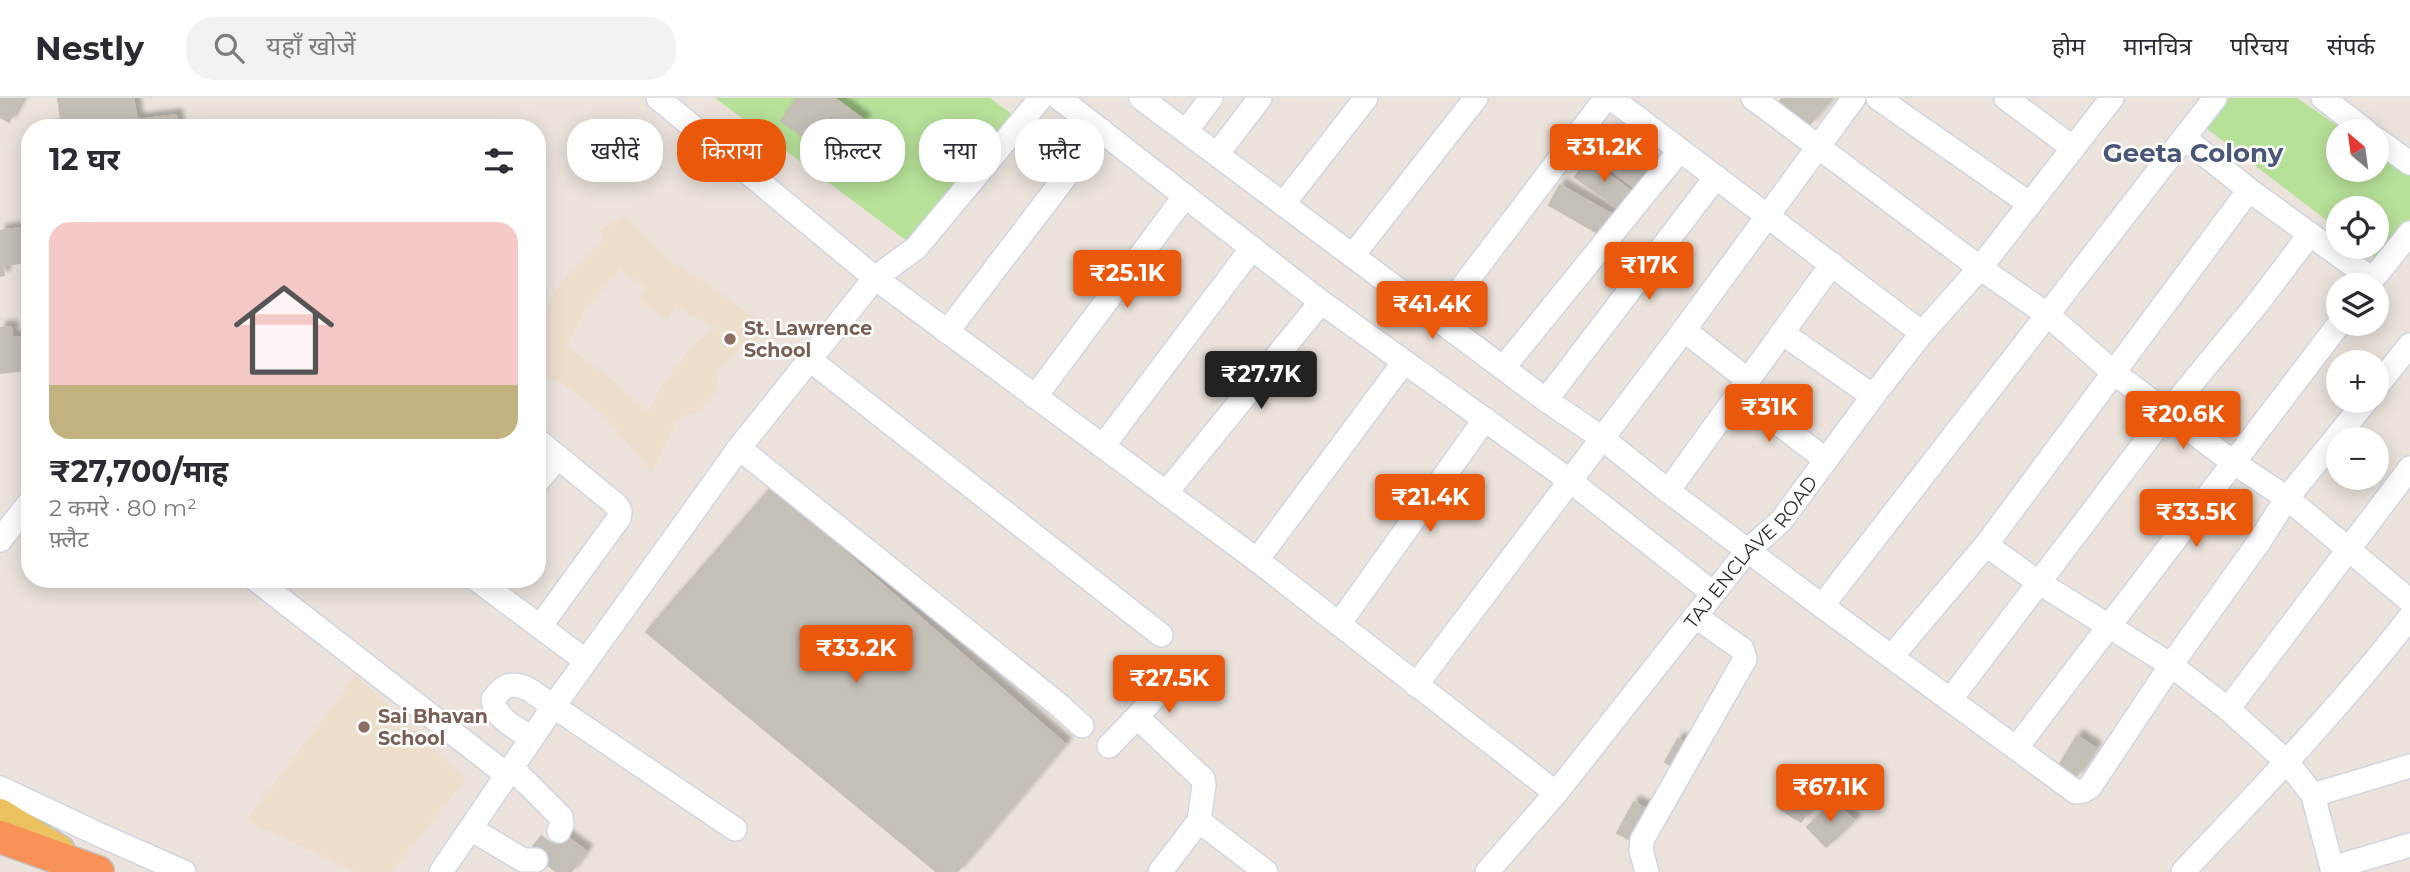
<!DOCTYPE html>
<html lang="hi">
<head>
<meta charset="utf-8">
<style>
	body { margin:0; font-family:Montserrat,"Noto Sans Devanagari",sans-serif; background:#f2f2f3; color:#2b2b33; height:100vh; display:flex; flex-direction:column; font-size:26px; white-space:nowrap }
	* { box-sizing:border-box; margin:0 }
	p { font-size:23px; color:#7c7c81 }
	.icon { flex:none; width:38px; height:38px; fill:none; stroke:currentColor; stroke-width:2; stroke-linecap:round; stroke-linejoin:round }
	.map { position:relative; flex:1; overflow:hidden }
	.details { position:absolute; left:21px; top:21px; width:525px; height:469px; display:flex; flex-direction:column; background:#fff; border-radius:28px; box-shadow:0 4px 18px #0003 }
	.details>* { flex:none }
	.banner { position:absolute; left:567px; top:21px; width:665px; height:63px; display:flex; gap:14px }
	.needle { width:46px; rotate:331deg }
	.buttons { position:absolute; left:2326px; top:21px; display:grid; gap:14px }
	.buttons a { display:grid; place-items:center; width:63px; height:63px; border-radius:50%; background:#fff; box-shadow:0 4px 18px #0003; font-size:35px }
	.price { position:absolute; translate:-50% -60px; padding:0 16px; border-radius:7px; background:#ea580c; color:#fff; font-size:23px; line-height:46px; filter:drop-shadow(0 2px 4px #0008) }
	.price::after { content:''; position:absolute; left:50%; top:42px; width:21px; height:16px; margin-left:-10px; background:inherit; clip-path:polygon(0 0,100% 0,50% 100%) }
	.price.selected { background:#222; color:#fff }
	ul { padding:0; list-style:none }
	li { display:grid; align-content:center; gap:14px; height:371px; padding:0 28px }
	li+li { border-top:2px solid #e1e1e2 }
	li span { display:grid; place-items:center; height:217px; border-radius:21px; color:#555 }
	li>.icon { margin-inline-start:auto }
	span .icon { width:126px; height:126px; fill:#fffc; stroke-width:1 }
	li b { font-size:30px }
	h2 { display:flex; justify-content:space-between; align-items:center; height:84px; padding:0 28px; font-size:30px }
	.tag { padding:0 24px; border-radius:28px; background:#fff; box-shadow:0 4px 18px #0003; font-size:24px; line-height:63px }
	.tag.selected { background:#ea580c; color:#fff }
	header { display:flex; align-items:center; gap:42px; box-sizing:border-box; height:98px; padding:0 35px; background:#fff; border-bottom:2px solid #e1e1e2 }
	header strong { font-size:33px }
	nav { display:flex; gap:38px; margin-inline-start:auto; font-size:24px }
	.search { width:490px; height:63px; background:#f2f2f3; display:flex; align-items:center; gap:18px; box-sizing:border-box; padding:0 24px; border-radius:28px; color:#7c7c81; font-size:26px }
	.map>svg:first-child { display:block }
	.education { fill:#eddfcb; fill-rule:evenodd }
	.green { fill:#b7e199 }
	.building { fill:#c4bfb7; stroke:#c7bfb6; stroke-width:2; filter:url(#shadow) }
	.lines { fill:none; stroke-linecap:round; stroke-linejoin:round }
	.minor-tunnel { stroke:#c4beb8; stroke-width:23; stroke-dasharray:23 11; stroke-linecap:butt }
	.minor-casing { stroke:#d1d6e2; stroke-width:26 }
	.major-casing { stroke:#c3c3c3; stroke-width:32 }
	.highway-casing { stroke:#c3c3c3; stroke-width:35 }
	.minor { stroke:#fff; stroke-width:23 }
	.major { stroke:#ecc160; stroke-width:28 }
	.highway { stroke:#f99259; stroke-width:32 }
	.education-dot { fill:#8d6e63; stroke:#fff; stroke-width:2.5 }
	.labels { text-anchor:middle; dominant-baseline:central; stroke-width:5; stroke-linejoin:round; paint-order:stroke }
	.education-label { font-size:19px; font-weight:bold; fill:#785e54; stroke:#fff; text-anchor:start }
	.street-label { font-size:19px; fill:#2a2a2a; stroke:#fff }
	.district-label { font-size:26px; font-weight:bold; fill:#4b5779; stroke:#fff }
</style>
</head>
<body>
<header>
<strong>Nestly</strong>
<div class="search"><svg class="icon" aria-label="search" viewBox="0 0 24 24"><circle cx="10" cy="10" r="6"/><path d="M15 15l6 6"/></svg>यहाँ खोजें</div>
<nav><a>होम</a><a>मानचित्र</a><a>परिचय</a><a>संपर्क</a></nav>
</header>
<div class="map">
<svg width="2410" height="774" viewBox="0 0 2410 774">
	<defs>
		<filter id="shadow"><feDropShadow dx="6" dy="-6" stdDeviation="2" flood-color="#0004"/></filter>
	</defs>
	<rect width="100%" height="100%" fill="#ebe3dc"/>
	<g class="education">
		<path d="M 623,117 L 665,159 L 720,195 L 774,234 L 741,249 L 716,273 L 718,292 L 700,313 L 678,320 L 652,373 L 599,313 L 560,283 L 537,276 L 537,228 L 561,184 L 604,141 L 600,133 ZM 620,171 L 645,190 L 638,201 L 667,222 L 676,209 L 714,230 L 691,249 L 661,289 L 647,314 L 609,279 L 567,248 L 586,210 Z"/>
		<polygon points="356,577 466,681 392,774 355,774 246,722"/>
	</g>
	<g class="green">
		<polygon points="715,0 990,0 1021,23 915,149"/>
		<polygon points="2227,0 2297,0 2345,33 2338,33 2338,72 2376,72 2377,55 2410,77 2410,121 2375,160 2361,149 2376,149 2376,110 2338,110 2338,131 2206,30"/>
	</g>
	<g class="building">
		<polygon points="0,0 22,0 9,24 0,19"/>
		<polygon points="58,0 133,0 137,22 176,17 178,30 44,30 62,27"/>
		<polygon points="797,0 834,0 864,22 836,61 781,23"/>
		<polygon points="1783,0 1832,0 1809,27 1780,3"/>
		<polygon points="1611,33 1654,66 1635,90 1592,56"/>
		<polygon points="1588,62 1632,94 1619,111 1575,79"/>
		<polygon points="1560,87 1613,117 1601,137 1549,107"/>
		<polygon points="30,129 30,164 3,167 4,177 0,178 0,133"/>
		<polygon points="11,229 12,240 30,238 30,272 0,275 0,230"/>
		<polygon points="771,390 1065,646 957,774 937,774 646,534"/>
		<polygon points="2077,638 2095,650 2075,680 2058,669"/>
		<polygon points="1678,641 1693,650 1680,672 1665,664"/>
		<polygon points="1801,678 1822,691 1801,724 1780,711"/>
		<polygon points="1835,703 1854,723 1826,749 1807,729"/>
		<polygon points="1634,704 1652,714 1636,745 1617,735"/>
		<polygon points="560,734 586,753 571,774 557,774 540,761"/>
	</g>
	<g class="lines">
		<polyline class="minor-tunnel" points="536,762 559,733"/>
		<g class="minor-casing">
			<g id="minor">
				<polyline points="658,0 875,180 1257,462 1556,695"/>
				<polyline points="1059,0 1321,204 1569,382 1713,495"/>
				<polyline points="1141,0 1546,302 1602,340 1668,393 1822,508 2076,694 2083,693 2090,689 2171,567 2259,444 2287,400 2366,303"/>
				<polyline points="1611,0 1922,235"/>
				<polyline points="1753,0 1980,170 2048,217 2113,274 2234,365 2287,400 2410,503"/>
				<polyline points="1878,0 2030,106"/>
				<polyline points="2006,0 2073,50"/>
				<polyline points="2323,0 2366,33"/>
				<polyline points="1186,33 1211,0"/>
				<polyline points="2184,40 2253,95 2372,181"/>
				<polyline points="2376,41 2410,65"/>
				<polyline points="1218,55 1260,0"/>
				<polyline points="1284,105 1366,0"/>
				<polyline points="1353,157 1476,0"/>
				<polyline points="2368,187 2410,135"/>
				<polyline points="1438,221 1606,0"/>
				<polyline points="1684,232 1748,282"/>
				<polyline points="947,234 1101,32"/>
				<polyline points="1782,235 1873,298"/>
				<polyline points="809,261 1161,537"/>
				<polyline points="1503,270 1680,52"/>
				<polyline points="2376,289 2410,247"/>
				<polyline points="1739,295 1826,362"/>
				<polyline points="1035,299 1185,98"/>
				<polyline points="1546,302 1716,79"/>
				<path d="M 537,342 L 615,406 C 620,411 621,413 619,420 L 541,527"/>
				<polyline points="1103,348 1252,150"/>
				<polyline points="739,350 1059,607 1082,628"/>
				<polyline points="537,384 558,359"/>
				<polyline points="1668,393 1832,166"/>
				<polyline points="1166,395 1321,204"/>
				<polyline points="0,442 30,404"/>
				<polyline points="1986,447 2038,484 2171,567 2228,611 2287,664 2313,697 2333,774"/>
				<polyline points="1257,462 1404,264"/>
				<polyline points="255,481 507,677"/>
				<polyline points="476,481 586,563"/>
				<polyline points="1822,508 2215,0"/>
				<polyline points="1339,526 1485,321"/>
				<polyline points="1892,558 1986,447 2249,92"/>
				<polyline points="1416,587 1684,232 1854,0"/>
				<polyline points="1950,602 2168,314 2257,206 2310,136"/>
				<polyline points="2228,611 2410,370"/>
				<polyline points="1137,619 1167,585"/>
				<path d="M 532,640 C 516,630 495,621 493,601 C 504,587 511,583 528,591 L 735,731"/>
				<polyline points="1109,648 1137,619 1203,681 1204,687 1199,723"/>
				<polyline points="2017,649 2339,226"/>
				<polyline points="512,670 561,719 562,726 559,733"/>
				<polyline points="0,690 100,737 184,774"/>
				<polyline points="2313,697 2410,668"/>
				<polyline points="471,731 523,762 536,762"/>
				<polyline points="2332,770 2410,747"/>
				<polyline points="441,774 553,609 739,350 875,180 916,150 1041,0"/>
				<polyline points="1160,774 1199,723 1266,774"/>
				<path id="s1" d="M 1487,774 L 1556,695 L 1747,453 L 1781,423 L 1873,298 L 1922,235 L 1980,170 L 2112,0"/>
				<polyline points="1647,774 1641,752 1642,742 1745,561 1742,551 1695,518"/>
				<path d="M 2183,774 C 2261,691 2341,609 2410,519"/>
			</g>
		</g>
		<g class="major-casing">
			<polyline id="major" points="0,715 60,752"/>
		</g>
		<g class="highway-casing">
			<polyline id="highway" points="0,739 98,774"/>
		</g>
		<use href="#minor" class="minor"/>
		<use href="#major" class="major"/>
		<use href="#highway" class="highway"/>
	</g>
	<g class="education-dot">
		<circle cx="730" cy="241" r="7"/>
		<circle cx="364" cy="629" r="7"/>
	</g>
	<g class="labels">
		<g class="education-label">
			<text x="744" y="230">St. Lawrence<tspan x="744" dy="22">School</tspan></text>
			<text x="378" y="618">Sai Bhavan<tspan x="378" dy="22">School</tspan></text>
		</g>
		<g class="street-label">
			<text stroke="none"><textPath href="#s1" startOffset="415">TAJ ENCLAVE ROAD</textPath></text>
		</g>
		<g class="district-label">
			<text x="2193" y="55">Geeta Colony</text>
		</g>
	</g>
</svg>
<div class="buttons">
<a><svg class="needle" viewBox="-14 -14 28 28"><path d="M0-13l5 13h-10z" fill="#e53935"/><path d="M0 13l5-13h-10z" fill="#7c7c81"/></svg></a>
<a><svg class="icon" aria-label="locate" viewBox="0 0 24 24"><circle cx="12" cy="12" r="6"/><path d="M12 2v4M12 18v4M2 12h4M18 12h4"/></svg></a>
<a><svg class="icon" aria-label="layers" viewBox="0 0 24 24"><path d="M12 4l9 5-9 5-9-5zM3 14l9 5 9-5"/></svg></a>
<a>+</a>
<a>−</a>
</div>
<b class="price" style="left:1604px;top:86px">₹31.2K</b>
<b class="price" style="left:1649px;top:204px">₹17K</b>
<b class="price" style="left:1127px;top:212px">₹25.1K</b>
<b class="price" style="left:1432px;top:243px">₹41.4K</b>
<b class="price selected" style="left:1261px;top:313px">₹27.7K</b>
<b class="price" style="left:1769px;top:346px">₹31K</b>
<b class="price" style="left:2183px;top:353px">₹20.6K</b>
<b class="price" style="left:1430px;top:436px">₹21.4K</b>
<b class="price" style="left:2196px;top:451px">₹33.5K</b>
<b class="price" style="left:856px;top:587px">₹33.2K</b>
<b class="price" style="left:1169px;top:617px">₹27.5K</b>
<b class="price" style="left:1830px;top:726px">₹67.1K</b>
<div class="banner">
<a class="tag">खरीदें</a>
<a class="tag selected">किराया</a>
<a class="tag">फ़िल्टर</a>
<a class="tag">नया</a>
<a class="tag">फ़्लैट</a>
</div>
<section class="details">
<h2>12 घर<svg class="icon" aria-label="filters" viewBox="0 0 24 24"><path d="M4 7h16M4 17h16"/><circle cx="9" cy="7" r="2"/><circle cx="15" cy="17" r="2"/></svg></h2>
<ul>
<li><span style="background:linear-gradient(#f6c9c9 75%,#c2b280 0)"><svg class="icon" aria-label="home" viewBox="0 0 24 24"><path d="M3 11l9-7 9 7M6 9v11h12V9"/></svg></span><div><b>₹27,700/माह</b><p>2 कमरे · 80 m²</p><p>फ़्लैट</p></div></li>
</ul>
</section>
</div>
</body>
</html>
